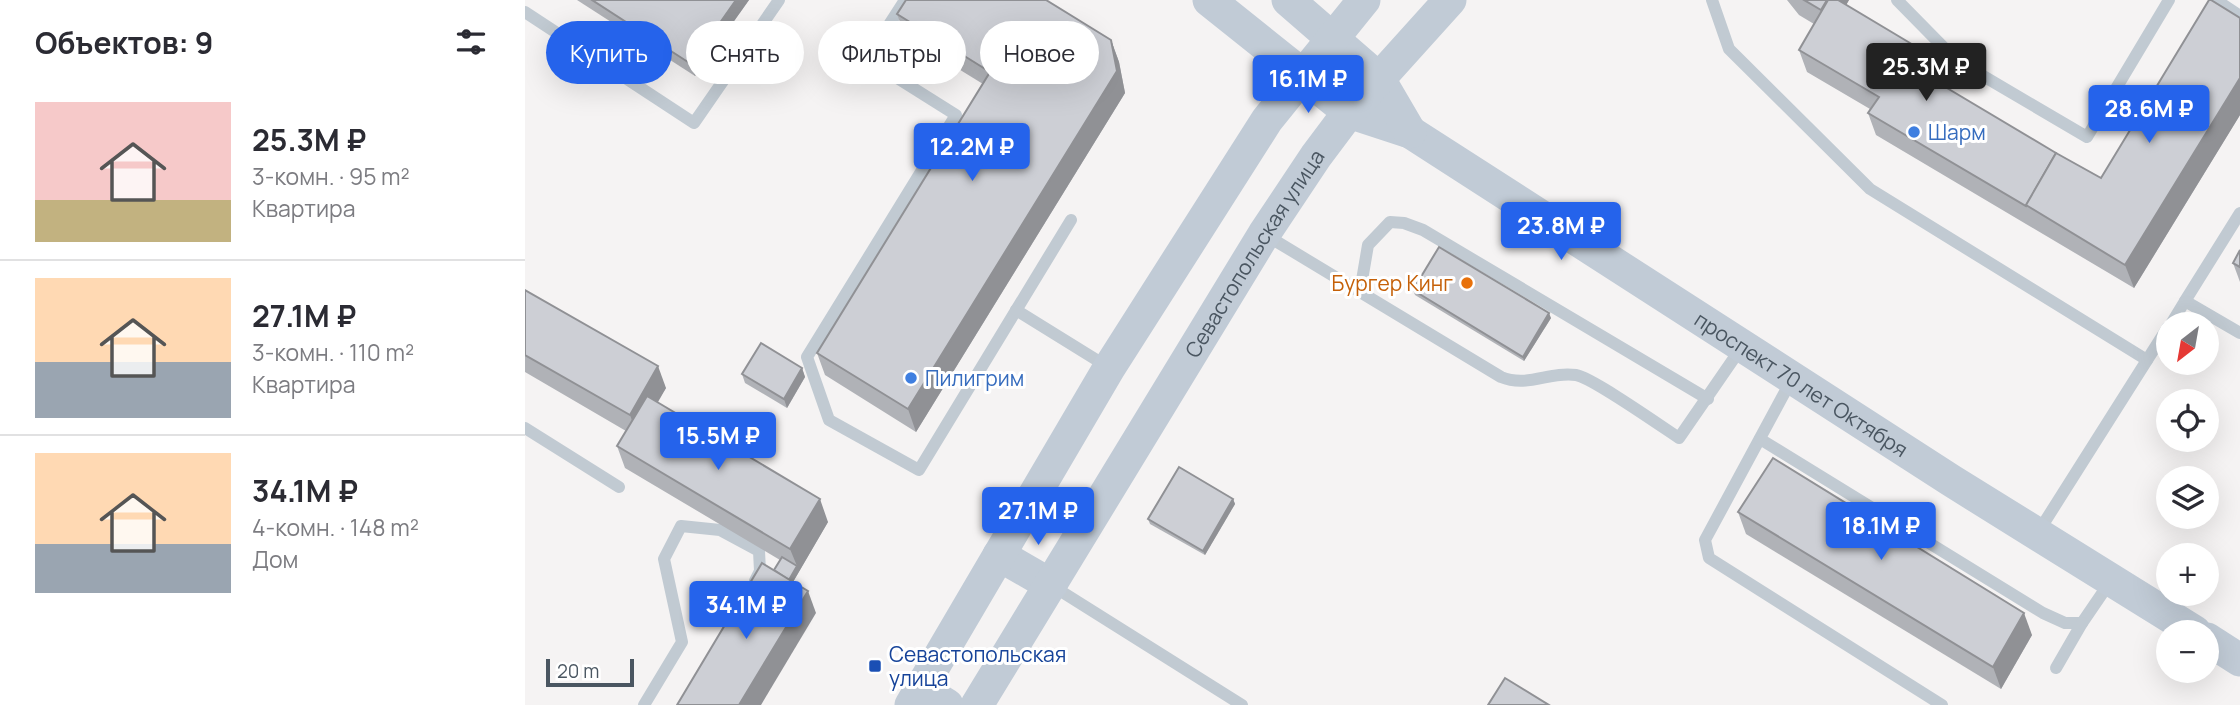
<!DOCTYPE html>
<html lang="ru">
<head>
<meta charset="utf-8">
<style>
	body { margin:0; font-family:Manrope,sans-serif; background:#f7f7f7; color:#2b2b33; height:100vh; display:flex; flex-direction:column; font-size:26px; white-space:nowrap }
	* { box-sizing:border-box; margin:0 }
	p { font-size:23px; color:#7c7c81 }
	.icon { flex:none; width:38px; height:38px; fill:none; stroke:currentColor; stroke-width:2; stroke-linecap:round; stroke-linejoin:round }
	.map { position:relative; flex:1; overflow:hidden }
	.drawer { display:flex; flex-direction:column; background:#fff; width:525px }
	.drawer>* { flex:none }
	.guide { position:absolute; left:21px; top:21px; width:665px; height:63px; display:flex; gap:14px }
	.needle { width:46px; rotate:211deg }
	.tools { position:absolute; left:1631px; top:312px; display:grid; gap:14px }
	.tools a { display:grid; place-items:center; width:63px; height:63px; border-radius:50%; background:#fff; box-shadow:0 7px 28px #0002; font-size:35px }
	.scale { position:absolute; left:21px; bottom:18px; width:88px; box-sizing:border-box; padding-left:7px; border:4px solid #4a5661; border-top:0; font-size:19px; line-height:24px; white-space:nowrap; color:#4a5661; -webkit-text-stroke:5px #fff; paint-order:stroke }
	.price { position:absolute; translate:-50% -60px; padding:0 16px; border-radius:7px; background:#2563eb; color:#fff; font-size:23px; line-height:46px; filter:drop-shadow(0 2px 4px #0008) }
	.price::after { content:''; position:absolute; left:50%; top:42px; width:21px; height:16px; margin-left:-10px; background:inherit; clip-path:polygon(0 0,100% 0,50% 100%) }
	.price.active { background:#222; color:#fff }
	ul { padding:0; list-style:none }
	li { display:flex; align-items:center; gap:21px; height:175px; padding:0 35px }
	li+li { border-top:2px solid #e1e1e2 }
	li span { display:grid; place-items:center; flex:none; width:196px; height:140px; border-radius:0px; color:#555 }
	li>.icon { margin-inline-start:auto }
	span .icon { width:84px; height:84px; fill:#fffc; stroke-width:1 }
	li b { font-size:30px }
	h2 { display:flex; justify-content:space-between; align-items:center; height:84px; padding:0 35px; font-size:30px }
	.pill { padding:0 24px; border-radius:32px; background:#fff; box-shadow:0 7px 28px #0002; font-size:24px; line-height:63px }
	.pill.active { background:#2563eb; color:#fff }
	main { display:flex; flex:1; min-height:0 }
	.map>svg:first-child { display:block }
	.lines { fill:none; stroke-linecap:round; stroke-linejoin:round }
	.lane { stroke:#c1cad2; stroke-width:12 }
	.secondary { stroke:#c1cbd6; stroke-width:33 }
	.wall { fill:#b0b2b7 }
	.shaded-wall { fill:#909195 }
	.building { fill:#cdcfd5; stroke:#909195; stroke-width:2 }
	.shop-dot { fill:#3f7fe0; stroke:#fff; stroke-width:2.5 }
	.food-dot { fill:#e8710a; stroke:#fff; stroke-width:2.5 }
	.transit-dot { fill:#1a4fb4; stroke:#fff; stroke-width:2.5 }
	.labels { text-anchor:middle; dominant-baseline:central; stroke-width:6; stroke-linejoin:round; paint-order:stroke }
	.shop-label { font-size:21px; fill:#366cbe; stroke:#fff; text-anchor:start }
	.street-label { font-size:21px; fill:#4a5661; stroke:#fff }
	.food-label { font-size:21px; fill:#c56008; stroke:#fff; text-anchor:end }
	.transit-label { font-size:21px; fill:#164399; stroke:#fff; text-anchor:start }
</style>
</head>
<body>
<main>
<section class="drawer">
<h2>Объектов: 9<svg class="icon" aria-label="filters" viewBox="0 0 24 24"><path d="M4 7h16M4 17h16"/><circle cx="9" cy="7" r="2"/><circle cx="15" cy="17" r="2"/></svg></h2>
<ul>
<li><span style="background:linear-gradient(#f6c9c9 70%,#c2b280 0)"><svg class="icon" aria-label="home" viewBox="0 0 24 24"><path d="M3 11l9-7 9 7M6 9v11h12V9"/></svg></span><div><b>25.3M ₽</b><p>3-комн. · 95 m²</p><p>Квартира</p></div></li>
<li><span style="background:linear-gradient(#ffd9b3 60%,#9aa5b1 0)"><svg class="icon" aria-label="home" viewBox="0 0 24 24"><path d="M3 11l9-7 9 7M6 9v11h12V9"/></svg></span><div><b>27.1M ₽</b><p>3-комн. · 110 m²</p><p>Квартира</p></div></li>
<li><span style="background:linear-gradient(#ffd9b3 65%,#9aa5b1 0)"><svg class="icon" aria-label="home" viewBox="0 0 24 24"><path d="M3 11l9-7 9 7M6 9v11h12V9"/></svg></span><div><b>34.1M ₽</b><p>4-комн. · 148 m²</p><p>Дом</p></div></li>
</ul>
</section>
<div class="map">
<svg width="1715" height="705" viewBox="0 0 1715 705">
	<rect width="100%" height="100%" fill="#f5f3f3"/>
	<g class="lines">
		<g class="lane">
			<polyline points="380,0 342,59 431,115 282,357 304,420 394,470 546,220"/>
			<polyline points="1187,0 1204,49 1345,189 1622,360"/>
			<polyline points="1372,0 1431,60 1562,137 1644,0"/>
			<polyline points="1691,0 1715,16"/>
			<polyline points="0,12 169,123 254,0"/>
			<polyline points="203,29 224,43"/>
			<path d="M 739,234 L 976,377 C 1003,388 1024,371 1051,375 C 1066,377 1136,426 1154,438 L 1216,348"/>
			<polyline points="835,292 843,245 865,222 879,223 898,230 1183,399"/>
			<polyline points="1660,301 1715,213"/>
			<polyline points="491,310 583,367"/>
			<polyline points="1646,324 1660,301 1715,333"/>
			<polyline points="1267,379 1180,540 1184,558 1417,705"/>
			<polyline points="0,428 94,487"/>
			<polyline points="1235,439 1518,613 1540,623 1557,623 1585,582"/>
			<polyline points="1512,534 1643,327"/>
			<polyline points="526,585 717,705"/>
			<polyline points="1531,668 1557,623"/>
			<polyline points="119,705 157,642 139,559 156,526 195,530 234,551 235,571 230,581"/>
		</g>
		<g class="secondary">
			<path id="s1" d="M 684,0 L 824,112 L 885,132 L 1427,481 L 1670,632"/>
			<polyline points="763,0 854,79 885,132"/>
			<polyline points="474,555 526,585"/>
			<polyline points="1682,639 1715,660"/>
			<polyline points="396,689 422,705"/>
			<polyline points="386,705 584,368 742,120 839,0"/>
			<path id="s2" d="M 452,705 L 739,234 L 791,156 L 824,112 L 925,0"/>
		</g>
	</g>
	<g class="wall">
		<polygon points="52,0 224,0 170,76"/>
		<polygon points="1262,0 1324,0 1321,5 1398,68 1396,73 1531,153 1576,178 1715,18 1715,115 1609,288 1351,135 1343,113 1345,109 1282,72 1274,50 1289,24 1274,15"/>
		<polygon points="372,14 586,40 594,62 600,93 391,432 300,375 292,353 458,84 380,36"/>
		<polygon points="1715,250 1715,282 1708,263"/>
		<polygon points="0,290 141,388 132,402 303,522 268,582 291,613 249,570 255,560 100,468 92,446 101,431 0,372"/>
		<polygon points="888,290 1026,318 999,361 890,295"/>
		<polygon points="277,368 280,377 262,408 220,383 217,374"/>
		<polygon points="708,499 710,504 680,555 625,524 623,519"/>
		<polygon points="1213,512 1507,635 1476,689 1221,534"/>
	</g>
	<g class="shaded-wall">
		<polygon points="211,0 224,0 170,76 166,64"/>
		<polygon points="1302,0 1324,0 1305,34"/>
		<polygon points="586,40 594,62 600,93 391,432 383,409"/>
		<polygon points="1390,46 1398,68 1388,85 1380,63"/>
		<polygon points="1715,78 1715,115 1609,288 1600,265"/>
		<polygon points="1024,313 1026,318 999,361 998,357"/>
		<polygon points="133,366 141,388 113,437 105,415"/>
		<polygon points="277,368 280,377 262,408 259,399"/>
		<polygon points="295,499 303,522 261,594 259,590 272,566 265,549"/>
		<polygon points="708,499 710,504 680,555 678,551"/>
		<polygon points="283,591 291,613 236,705 214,705"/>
		<polygon points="1499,613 1507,635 1476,689 1468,667"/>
	</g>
	<g class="building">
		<polygon points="67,0 211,0 166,64"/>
		<polygon points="381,0 521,0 586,40 592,71 383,409 292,353 465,72 372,14"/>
		<polygon points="1279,0 1302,0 1296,10"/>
		<polygon points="1303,0 1313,0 1390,46 1380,63 1531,153 1501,206 1343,113 1354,97 1274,50"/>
		<polygon points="1684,0 1686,0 1715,18 1715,78 1600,265 1501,205 1531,153 1576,178"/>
		<polygon points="914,247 1024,313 998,357 888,290"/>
		<polygon points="1715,250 1715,267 1708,263"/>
		<polygon points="0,290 133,366 105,415 0,355"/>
		<polygon points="236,343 277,368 259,399 217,374"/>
		<polygon points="122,396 295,499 265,549 92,446"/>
		<polygon points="1248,458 1499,613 1468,667 1213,512"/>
		<polygon points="654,467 708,499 678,551 623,519"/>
		<polygon points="257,557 272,566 264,580 249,570"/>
		<polygon points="237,563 283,591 214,705 152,705"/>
		<polygon points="980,678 1024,705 963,705"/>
	</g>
	<g class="shop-dot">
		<circle cx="1389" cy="132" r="7"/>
		<circle cx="386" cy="378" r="7"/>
	</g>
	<circle class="food-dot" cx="942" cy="283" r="7"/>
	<rect class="transit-dot" x="343" y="659" width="14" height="14" rx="3.5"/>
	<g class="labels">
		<g class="shop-label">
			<text x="1403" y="132">Шарм</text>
			<text x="400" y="378">Пилигрим</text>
		</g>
		<g class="street-label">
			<text stroke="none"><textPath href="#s2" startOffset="530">Севастопольская улица</textPath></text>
			<text stroke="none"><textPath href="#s1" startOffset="709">проспект 70 лет Октября</textPath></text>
		</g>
		<g class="food-label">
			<text x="928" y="283">Бургер Кинг</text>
		</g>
		<g class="transit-label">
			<text x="364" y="654">Севастопольская<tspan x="364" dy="24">улица</tspan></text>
		</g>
	</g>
</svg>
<div class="tools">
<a><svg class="needle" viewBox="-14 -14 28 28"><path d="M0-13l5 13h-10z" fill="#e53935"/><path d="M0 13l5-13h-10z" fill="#7c7c81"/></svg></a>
<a><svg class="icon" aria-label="locate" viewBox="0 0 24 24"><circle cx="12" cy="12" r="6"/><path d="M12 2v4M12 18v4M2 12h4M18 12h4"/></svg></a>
<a><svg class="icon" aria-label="layers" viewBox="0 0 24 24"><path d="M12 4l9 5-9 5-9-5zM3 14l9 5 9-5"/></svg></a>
<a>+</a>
<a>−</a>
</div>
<div class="scale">20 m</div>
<b class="price active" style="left:1401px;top:103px">25.3M ₽</b>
<b class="price" style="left:783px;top:115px">16.1M ₽</b>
<b class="price" style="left:1624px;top:145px">28.6M ₽</b>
<b class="price" style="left:447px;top:183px">12.2M ₽</b>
<b class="price" style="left:1036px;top:262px">23.8M ₽</b>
<b class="price" style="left:193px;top:472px">15.5M ₽</b>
<b class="price" style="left:513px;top:547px">27.1M ₽</b>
<b class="price" style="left:1356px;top:562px">18.1M ₽</b>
<b class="price" style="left:221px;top:641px">34.1M ₽</b>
<div class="guide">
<a class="pill active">Купить</a>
<a class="pill">Снять</a>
<a class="pill">Фильтры</a>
<a class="pill">Новое</a>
</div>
</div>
</main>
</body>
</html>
